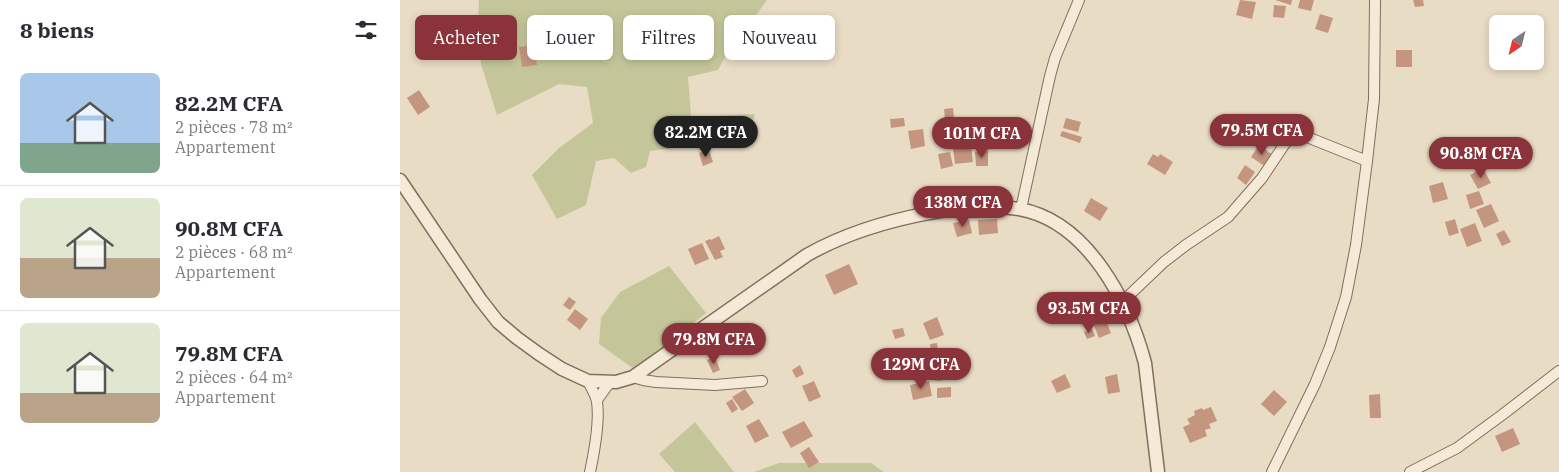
<!DOCTYPE html>
<html lang="fr">
<head>
<meta charset="utf-8">
<style>
	body { margin:0; font-family:"IBM Plex Serif",serif; background:#f7f7f7; color:#2b2b33; height:100vh; display:flex; flex-direction:column; font-size:19px; white-space:nowrap }
	* { box-sizing:border-box; margin:0 }
	p { font-size:16px; color:#7c7c81 }
	.icon { flex:none; width:28px; height:28px; fill:none; stroke:currentColor; stroke-width:2; stroke-linecap:round; stroke-linejoin:round }
	.map { position:relative; flex:1; overflow:hidden }
	.sheet { display:flex; flex-direction:column; background:#fff; width:400px }
	.sheet>* { flex:none }
	.guide { position:absolute; left:15px; top:15px; width:475px; height:45px; display:flex; gap:10px }
	.needle { width:32px; rotate:215deg }
	.buttons { position:absolute; left:1089px; top:15px; display:grid; gap:10px }
	.buttons a { display:grid; place-items:center; width:55px; height:55px; border-radius:8px; background:#fff; box-shadow:0 2px 8px #0003; font-size:25px }
	.price { position:absolute; translate:-50% -42px; padding:0 11px; border-radius:18px; background:#8b333a; color:#fff; font-size:16px; line-height:32px; filter:drop-shadow(0 1px 2px #0008) }
	.price::after { content:''; position:absolute; left:50%; top:30px; width:15px; height:11px; margin-left:-8px; background:inherit; clip-path:polygon(0 0,100% 0,50% 100%) }
	.price.on { background:#222; color:#fff }
	ul { padding:0; list-style:none }
	li { display:flex; align-items:center; gap:15px; height:125px; padding:0 20px }
	li+li { border-top:1px solid #e1e1e2 }
	li span { display:grid; place-items:center; flex:none; width:140px; height:100px; border-radius:8px; color:#555 }
	li>.icon { margin-inline-start:auto }
	span .icon { width:60px; height:60px; fill:#fffc; stroke-width:1 }
	li b { font-size:21px }
	h2 { display:flex; justify-content:space-between; align-items:center; height:60px; padding:0 20px; font-size:21px }
	.chip { padding:0 18px; border-radius:8px; background:#fff; box-shadow:0 2px 8px #0003; font-size:18px; line-height:45px }
	.chip.on { background:#8b333a; color:#fff }
	main { display:flex; flex:1; min-height:0 }
	.map>svg:first-child { display:block }
	.green { fill:#c4c69a }
	.building { fill:#c4967f }
	.lines { fill:none; stroke-linecap:round; stroke-linejoin:round }
	.minor-casing { stroke:#826e5d; stroke-width:12 }
	.tertiary-casing { stroke:#826e5d; stroke-width:15 }
	.minor { stroke:#f5ead7; stroke-width:10 }
	.tertiary { stroke:#f5ead7; stroke-width:12 }
</style>
</head>
<body>
<main>
<section class="sheet">
<h2>8 biens<svg class="icon" aria-label="filters" viewBox="0 0 24 24"><path d="M4 7h16M4 17h16"/><circle cx="9" cy="7" r="2"/><circle cx="15" cy="17" r="2"/></svg></h2>
<ul>
<li><span style="background:linear-gradient(#a9c7e8 70%,#7fa58c 0)"><svg class="icon" aria-label="home" viewBox="0 0 24 24"><path d="M3 11l9-7 9 7M6 9v11h12V9"/></svg></span><div><b>82.2M CFA</b><p>2 pièces · 78 m²</p><p>Appartement</p></div></li>
<li><span style="background:linear-gradient(#dfe7d0 60%,#b9a48a 0)"><svg class="icon" aria-label="home" viewBox="0 0 24 24"><path d="M3 11l9-7 9 7M6 9v11h12V9"/></svg></span><div><b>90.8M CFA</b><p>2 pièces · 68 m²</p><p>Appartement</p></div></li>
<li><span style="background:linear-gradient(#dfe7d0 70%,#b9a48a 0)"><svg class="icon" aria-label="home" viewBox="0 0 24 24"><path d="M3 11l9-7 9 7M6 9v11h12V9"/></svg></span><div><b>79.8M CFA</b><p>2 pièces · 64 m²</p><p>Appartement</p></div></li>
</ul>
</section>
<div class="map">
<svg width="1159" height="472" viewBox="0 0 1159 472">
	<rect width="100%" height="100%" fill="#e9dcc5"/>
	<g class="green">
		<polygon points="79,0 367,0 354,18 335,39 318,70 288,77 291,117 355,114 348,138 250,151 246,167 231,173 214,158 196,161 186,205 157,219 132,175 159,148 193,123 187,87 159,84 97,115 81,64 78,31"/>
		<polygon points="269,266 306,313 275,338 234,369 199,344 201,318 220,292"/>
		<polygon points="295,422 334,472 275,472 259,454"/>
		<polygon points="379,463 471,463 484,472 354,472"/>
	</g>
	<g class="building">
		<polygon points="840,0 856,2 852,19 836,15"/>
		<polygon points="875,0 892,0 891,5"/>
		<polygon points="900,0 914,0 911,11 898,8"/>
		<polygon points="1013,0 1023,0 1024,6 1015,7"/>
		<polygon points="874,5 886,6 884,18 873,17"/>
		<polygon points="920,14 933,18 928,33 915,29"/>
		<polygon points="134,45 137,65 122,67 119,47"/>
		<rect x="996" y="50" width="16" height="17"/>
		<polygon points="19,90 30,107 18,115 7,98"/>
		<polygon points="553,108 554,117 545,119 544,109"/>
		<polygon points="504,118 505,126 491,128 490,119"/>
		<polygon points="666,118 681,122 678,132 663,128"/>
		<polygon points="523,129 525,146 511,149 508,131"/>
		<polygon points="662,131 682,137 680,143 660,136"/>
		<polygon points="587,138 588,150 579,151 578,139"/>
		<polygon points="859,145 874,156 866,167 851,157"/>
		<polygon points="571,146 573,162 555,164 553,148"/>
		<polygon points="309,150 313,162 303,166 299,153"/>
		<polygon points="588,151 588,166 576,166 575,152"/>
		<polygon points="550,152 553,166 541,169 538,154"/>
		<polygon points="753,154 758,157 760,154 773,162 765,175 747,164"/>
		<polygon points="845,165 855,172 846,185 837,178"/>
		<polygon points="1083,168 1091,183 1078,189 1070,175"/>
		<polygon points="1043,182 1048,199 1033,203 1029,186"/>
		<polygon points="1079,191 1084,204 1070,209 1066,195"/>
		<polygon points="691,198 708,208 700,221 684,211"/>
		<polygon points="1091,204 1099,221 1084,228 1076,210"/>
		<polygon points="597,219 598,233 579,235 578,220"/>
		<polygon points="1055,219 1059,233 1049,236 1045,222"/>
		<polygon points="569,220 572,233 557,237 553,223"/>
		<polygon points="1075,223 1082,241 1067,247 1060,229"/>
		<polygon points="1104,230 1111,242 1102,246 1096,234"/>
		<polygon points="319,236 325,249 320,251 323,257 315,260 305,241 310,239 311,240"/>
		<polygon points="302,243 309,259 295,265 288,249"/>
		<polygon points="449,264 458,284 434,295 425,275"/>
		<polygon points="706,294 713,310 700,316 693,301"/>
		<polygon points="169,297 176,302 170,310 163,305"/>
		<polygon points="175,309 188,319 180,330 167,320"/>
		<polygon points="537,317 544,335 530,340 523,323"/>
		<polygon points="705,318 711,333 699,338 693,323"/>
		<polygon points="503,328 505,336 495,339 492,330"/>
		<polygon points="692,329 695,336 687,339 684,332"/>
		<polygon points="537,343 538,351 531,352 530,344"/>
		<polygon points="492,353 494,366 483,367 482,354"/>
		<polygon points="524,353 526,357 519,360 517,356"/>
		<polygon points="315,357 320,370 313,373 307,360"/>
		<polygon points="518,359 519,370 508,371 507,360"/>
		<polygon points="400,365 404,374 396,378 392,370"/>
		<polygon points="534,367 542,368 541,381 533,380"/>
		<polygon points="665,374 671,387 657,393 651,381"/>
		<polygon points="717,374 720,392 708,394 705,377"/>
		<polygon points="414,381 421,397 409,402 402,386"/>
		<polygon points="529,381 532,396 513,400 510,385"/>
		<polygon points="551,387 551,397 537,398 537,388"/>
		<polygon points="345,389 354,403 342,411 332,397"/>
		<polygon points="874,390 887,402 874,416 861,404"/>
		<polygon points="980,394 981,418 970,418 969,395"/>
		<polygon points="332,399 338,409 332,413 326,403"/>
		<polygon points="811,407 817,421 809,424 811,428 805,430 807,436 790,443 783,427 790,424 787,419 795,415 794,411 802,408 803,410"/>
		<polygon points="359,419 369,436 355,443 346,426"/>
		<polygon points="404,421 413,436 391,448 382,432"/>
		<polygon points="1113,428 1120,444 1102,452 1095,436"/>
		<polygon points="409,447 419,462 409,468 400,453"/>
	</g>
	<g class="lines">
		<g class="minor-casing">
			<g id="minor">
				<polyline points="621,209 650,76 655,58 679,0"/>
				<polyline points="722,302 764,262 786,245 828,217 862,178 886,142 893,136 902,135 967,161"/>
				<polyline points="233,377 243,380 256,382 315,385 362,381"/>
				<path d="M 188,381 C 191,388 196,395 197,402 C 200,422 194,453 190,472"/>
				<polyline points="197,400 210,382"/>
				<polyline points="872,472 915,384 930,347 946,297 956,245 967,161 974,99 975,0"/>
				<polyline points="1010,472 1057,448 1102,415 1159,371"/>
			</g>
		</g>
		<g class="tertiary-casing">
			<path id="tertiary" d="M 0,180 L 80,299 L 98,322 L 117,338 L 139,354 L 162,369 L 188,381 L 216,382 L 233,377 L 407,255 C 444,234 487,221 529,213 C 559,208 588,204 619,209 C 688,221 729,303 745,363 L 758,472"/>
		</g>
		<use href="#minor" class="minor"/>
		<use href="#tertiary" class="tertiary"/>
	</g>
</svg>
<div class="buttons">
<a><svg class="needle" viewBox="-14 -14 28 28"><path d="M0-13l5 13h-10z" fill="#e53935"/><path d="M0 13l5-13h-10z" fill="#7c7c81"/></svg></a>
</div>
<b class="price" style="left:862px;top:156px">79.5M CFA</b>
<b class="price on" style="left:306px;top:158px">82.2M CFA</b>
<b class="price" style="left:582px;top:159px">101M CFA</b>
<b class="price" style="left:1081px;top:179px">90.8M CFA</b>
<b class="price" style="left:563px;top:228px">138M CFA</b>
<b class="price" style="left:689px;top:334px">93.5M CFA</b>
<b class="price" style="left:314px;top:365px">79.8M CFA</b>
<b class="price" style="left:521px;top:390px">129M CFA</b>
<div class="guide">
<a class="chip on">Acheter</a>
<a class="chip">Louer</a>
<a class="chip">Filtres</a>
<a class="chip">Nouveau</a>
</div>
</div>
</main>
</body>
</html>
